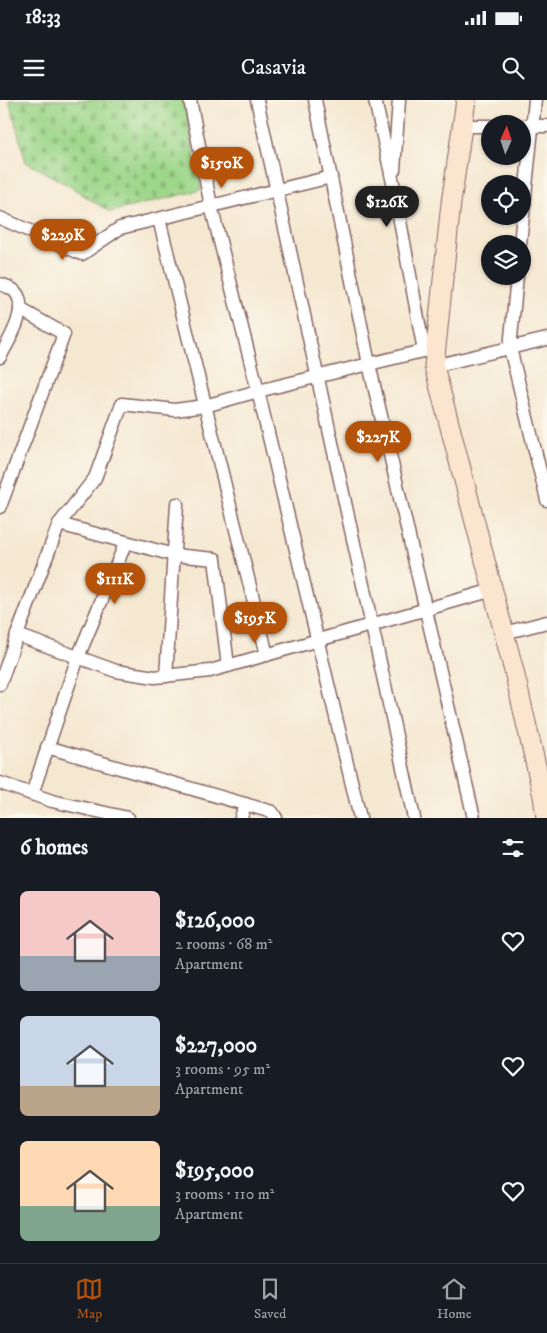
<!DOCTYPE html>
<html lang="en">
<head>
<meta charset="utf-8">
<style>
	body { margin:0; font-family:"IM FELL DW Pica",serif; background:#242831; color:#f1f3f6; height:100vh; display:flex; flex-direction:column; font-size:19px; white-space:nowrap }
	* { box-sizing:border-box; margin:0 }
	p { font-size:16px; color:#9ea1a6 }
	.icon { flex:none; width:28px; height:28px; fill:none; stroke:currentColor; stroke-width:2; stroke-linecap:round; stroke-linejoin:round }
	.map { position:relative; height:718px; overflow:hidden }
	.side { display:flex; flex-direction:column; background:#171b24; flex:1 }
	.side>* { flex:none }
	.needle { width:32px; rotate:3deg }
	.buttons { position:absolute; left:481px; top:15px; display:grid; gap:10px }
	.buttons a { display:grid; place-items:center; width:50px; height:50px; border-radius:50%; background:#171b24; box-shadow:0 1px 4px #0004; font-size:25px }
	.price { position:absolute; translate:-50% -42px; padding:0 11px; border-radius:18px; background:#b45309; color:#fff; font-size:16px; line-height:32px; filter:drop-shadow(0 1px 2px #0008) }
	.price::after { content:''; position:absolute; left:50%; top:30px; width:15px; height:11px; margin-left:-8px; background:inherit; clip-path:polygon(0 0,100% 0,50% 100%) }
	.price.on { background:#222; color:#fff }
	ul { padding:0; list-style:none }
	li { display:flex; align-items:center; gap:15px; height:125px; padding:0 20px }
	li span { display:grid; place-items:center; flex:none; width:140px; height:100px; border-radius:8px; color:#555 }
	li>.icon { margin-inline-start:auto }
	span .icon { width:60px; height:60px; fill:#fffc; stroke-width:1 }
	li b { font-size:21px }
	h2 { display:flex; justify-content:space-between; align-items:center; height:60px; padding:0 20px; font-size:21px }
	.status { display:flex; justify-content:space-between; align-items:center; height:35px; padding:0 25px; background:#171b24; direction:ltr }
	.status svg { height:14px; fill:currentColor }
	header { display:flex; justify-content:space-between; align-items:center; height:65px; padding:0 20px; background:#171b24; font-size:22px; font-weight:600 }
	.dock { display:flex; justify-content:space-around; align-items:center; height:70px; border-top:1px solid #363941; background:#171b24; font-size:14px; color:#9ea1a6 }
	.dock a { display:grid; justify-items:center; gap:2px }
	.dock .on { color:#b45309 }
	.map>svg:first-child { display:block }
	.cemetery { fill:url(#cemetery-stones); stroke:#747b5a }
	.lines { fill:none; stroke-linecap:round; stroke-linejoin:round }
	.street-casing { stroke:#866565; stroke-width:15 }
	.secondary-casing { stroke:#866565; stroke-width:21 }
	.street { stroke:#fff; stroke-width:12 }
	.secondary { stroke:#fbe5cf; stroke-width:19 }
</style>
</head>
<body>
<div class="status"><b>18:33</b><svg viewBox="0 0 49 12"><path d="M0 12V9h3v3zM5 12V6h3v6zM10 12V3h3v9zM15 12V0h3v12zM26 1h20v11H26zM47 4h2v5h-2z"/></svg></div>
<header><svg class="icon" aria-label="menu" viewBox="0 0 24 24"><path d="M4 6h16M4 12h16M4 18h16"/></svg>Casavia<svg class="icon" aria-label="search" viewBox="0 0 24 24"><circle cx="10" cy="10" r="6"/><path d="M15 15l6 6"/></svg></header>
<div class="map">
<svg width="547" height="718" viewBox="0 0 547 718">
	<defs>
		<pattern id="cemetery-stones" width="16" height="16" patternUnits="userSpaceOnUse" patternTransform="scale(1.25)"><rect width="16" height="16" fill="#9dd78a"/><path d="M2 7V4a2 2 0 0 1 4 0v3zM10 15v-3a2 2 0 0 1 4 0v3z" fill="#89b877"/></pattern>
	</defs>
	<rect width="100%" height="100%" fill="#fbf7ec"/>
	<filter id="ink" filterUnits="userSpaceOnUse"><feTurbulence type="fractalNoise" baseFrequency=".02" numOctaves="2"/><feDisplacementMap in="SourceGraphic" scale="10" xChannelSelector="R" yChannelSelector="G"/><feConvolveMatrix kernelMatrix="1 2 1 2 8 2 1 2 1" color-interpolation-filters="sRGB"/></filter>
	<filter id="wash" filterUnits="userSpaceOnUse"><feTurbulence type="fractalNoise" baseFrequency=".0096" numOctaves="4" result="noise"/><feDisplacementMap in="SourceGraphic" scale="20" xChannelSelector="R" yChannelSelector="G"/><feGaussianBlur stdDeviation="1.12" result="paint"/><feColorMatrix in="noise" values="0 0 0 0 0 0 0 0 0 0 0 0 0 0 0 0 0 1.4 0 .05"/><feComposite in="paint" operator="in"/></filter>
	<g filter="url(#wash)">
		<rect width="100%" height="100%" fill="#f5e8d1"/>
		<polygon class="cemetery" points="9,0 184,0 201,90 110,112 71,87 26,62"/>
	</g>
	<g filter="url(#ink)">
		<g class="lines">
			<g class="street-casing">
				<g id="street">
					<polyline points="190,0 211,106 258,291 360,718"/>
					<polyline points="257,0 414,718"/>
					<polyline points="315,0 369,264 474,718"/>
					<polyline points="375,0 393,83 424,251"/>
					<polyline points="462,26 490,26"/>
					<polyline points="522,26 547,26"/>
					<polyline points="394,70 399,0"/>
					<polyline points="0,118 82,154 120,128 331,77"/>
					<polyline points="159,119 267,555"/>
					<polyline points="520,144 535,0"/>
					<polyline points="517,176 510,248 547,400"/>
					<path d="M 0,184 C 6,186 13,188 17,194 C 28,211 8,242 0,257"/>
					<polyline points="434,266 547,239"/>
					<polyline points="0,407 64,234 20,209"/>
					<polyline points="59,424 174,455 215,459 228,566"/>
					<polyline points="504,533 547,522"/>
					<polyline points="17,535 116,571 155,577 210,571 493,490"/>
					<polyline points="166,576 177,404"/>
					<polyline points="0,584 17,535 59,424 95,378 122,304 175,310 205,306 258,291 435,248"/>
					<polyline points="47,647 272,712 276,718"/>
					<polyline points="0,683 52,701 128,718"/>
					<polyline points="32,694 78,557 126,442"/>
					<polyline points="241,718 245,704"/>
				</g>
			</g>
			<g class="secondary-casing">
				<polyline id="secondary" points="466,0 451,103 434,266 514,571 543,696 546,718"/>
			</g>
			<use href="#street" class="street"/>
			<use href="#secondary" class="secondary"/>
		</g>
	</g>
</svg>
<div class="buttons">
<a><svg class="needle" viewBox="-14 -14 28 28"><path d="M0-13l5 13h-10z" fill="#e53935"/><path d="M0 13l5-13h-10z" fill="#9ea1a6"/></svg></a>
<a><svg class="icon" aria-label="locate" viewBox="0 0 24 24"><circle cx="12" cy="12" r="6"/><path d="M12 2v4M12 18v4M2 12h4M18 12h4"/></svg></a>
<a><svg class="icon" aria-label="layers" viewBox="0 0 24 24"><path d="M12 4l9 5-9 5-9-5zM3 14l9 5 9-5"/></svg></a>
</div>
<b class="price" style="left:222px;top:89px">$150K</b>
<b class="price on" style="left:387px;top:128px">$126K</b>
<b class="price" style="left:63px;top:161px">$229K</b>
<b class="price" style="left:378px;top:363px">$227K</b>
<b class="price" style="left:115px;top:505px">$111K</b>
<b class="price" style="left:255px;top:544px">$195K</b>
</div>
<section class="side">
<h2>6 homes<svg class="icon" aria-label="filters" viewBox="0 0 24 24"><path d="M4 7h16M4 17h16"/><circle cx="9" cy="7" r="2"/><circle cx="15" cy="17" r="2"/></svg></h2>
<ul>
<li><span style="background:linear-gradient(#f6c9c9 65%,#9aa5b1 0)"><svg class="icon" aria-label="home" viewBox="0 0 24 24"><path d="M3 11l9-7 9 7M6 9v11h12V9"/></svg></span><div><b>$126,000</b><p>2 rooms · 68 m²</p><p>Apartment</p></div><svg class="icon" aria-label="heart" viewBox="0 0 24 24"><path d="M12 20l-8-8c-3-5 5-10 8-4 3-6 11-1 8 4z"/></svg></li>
<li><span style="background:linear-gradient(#c9d6e8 70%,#b9a48a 0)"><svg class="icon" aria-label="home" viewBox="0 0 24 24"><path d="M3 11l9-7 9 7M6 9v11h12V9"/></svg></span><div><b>$227,000</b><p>3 rooms · 95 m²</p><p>Apartment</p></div><svg class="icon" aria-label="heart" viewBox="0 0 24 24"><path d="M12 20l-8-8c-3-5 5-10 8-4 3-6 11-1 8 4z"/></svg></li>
<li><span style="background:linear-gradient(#ffd9b3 65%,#7fa58c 0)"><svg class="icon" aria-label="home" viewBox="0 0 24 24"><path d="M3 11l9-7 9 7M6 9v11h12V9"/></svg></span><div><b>$195,000</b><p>3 rooms · 110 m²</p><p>Apartment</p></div><svg class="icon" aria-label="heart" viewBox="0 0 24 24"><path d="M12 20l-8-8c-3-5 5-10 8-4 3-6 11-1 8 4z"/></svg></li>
</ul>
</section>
<nav class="dock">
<a class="on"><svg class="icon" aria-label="map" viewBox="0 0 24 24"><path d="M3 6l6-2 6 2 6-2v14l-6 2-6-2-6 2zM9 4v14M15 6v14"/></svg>Map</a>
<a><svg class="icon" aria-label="saved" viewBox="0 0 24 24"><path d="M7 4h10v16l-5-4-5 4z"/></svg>Saved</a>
<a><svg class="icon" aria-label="home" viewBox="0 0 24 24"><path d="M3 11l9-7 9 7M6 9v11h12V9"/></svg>Home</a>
</nav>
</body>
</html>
